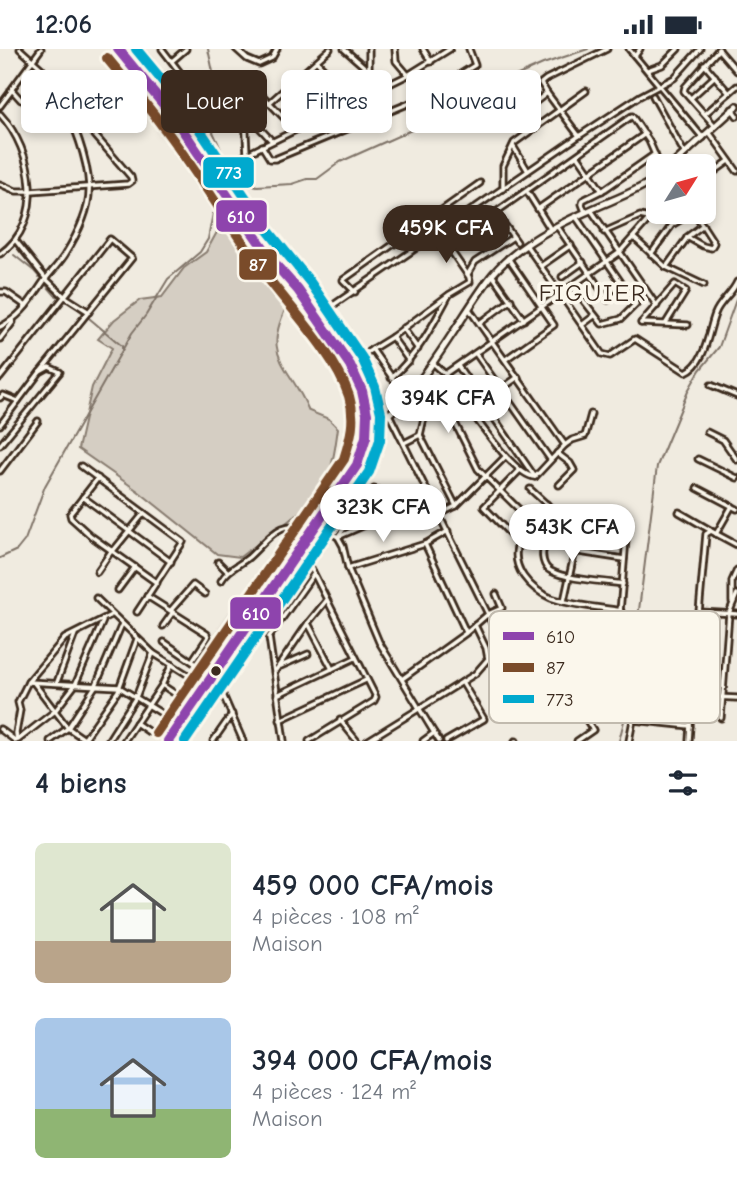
<!DOCTYPE html>
<html lang="fr">
<head>
<meta charset="utf-8">
<style>
	body { margin:0; font-family:"Comic Neue",sans-serif; background:#f2f2f3; color:#1f2937; height:100vh; display:flex; flex-direction:column; font-size:26px; white-space:nowrap }
	* { box-sizing:border-box; margin:0 }
	p { font-size:23px; color:#747a83 }
	.icon { flex:none; width:38px; height:38px; fill:none; stroke:currentColor; stroke-width:2; stroke-linecap:round; stroke-linejoin:round }
	.map { position:relative; height:692px; overflow:hidden }
	.details { display:flex; flex-direction:column; background:#fff; flex:1 }
	.details>* { flex:none }
	.guide { position:absolute; left:21px; top:21px; width:696px; height:63px; display:flex; gap:14px }
	.needle { width:46px; rotate:53deg }
	.tools { position:absolute; left:646px; top:105px; display:grid; gap:14px }
	.tools a { display:grid; place-items:center; width:70px; height:70px; border-radius:10px; background:#fff; box-shadow:0 4px 10px #0003; font-size:35px }
	.price { position:absolute; translate:-50% -60px; padding:0 16px; border-radius:24px; background:#fff; color:#222; font-size:23px; line-height:46px; filter:drop-shadow(0 2px 4px #0008) }
	.price::after { content:''; position:absolute; left:50%; top:42px; width:21px; height:16px; margin-left:-10px; background:inherit; clip-path:polygon(0 0,100% 0,50% 100%) }
	.price.active { background:#3b2a1e; color:#fff }
	ul { padding:0; list-style:none }
	li { display:flex; align-items:center; gap:21px; height:175px; padding:0 35px }
	li span { display:grid; place-items:center; flex:none; width:196px; height:140px; border-radius:10px; color:#555 }
	li>.icon { margin-inline-start:auto }
	span .icon { width:84px; height:84px; fill:#fffc; stroke-width:1 }
	li b { font-size:30px }
	h2 { display:flex; justify-content:space-between; align-items:center; height:84px; padding:0 35px; font-size:30px }
	.chip { padding:0 24px; border-radius:10px; background:#fff; box-shadow:0 4px 10px #0003; font-size:24px; line-height:63px }
	.chip.active { background:#3b2a1e; color:#fff }
	.status { display:flex; justify-content:space-between; align-items:center; height:49px; padding:0 35px; background:#fff; direction:ltr }
	.status svg { height:19px; fill:currentColor }
	.map>svg:first-child { display:block }
	.built { fill:#e2dcd1 }
	.green { fill:#d5cec3; stroke:#887c70; stroke-width:2 }
	.lines { fill:none; stroke-linecap:round; stroke-linejoin:round }
	.stream { stroke:#7f7367; stroke-width:2 }
	.street-casing { stroke:#3b2a1e; stroke-width:9 }
	.secondary-casing { stroke:#3b2a1e; stroke-width:10 }
	.street { stroke:#fbf7ec; stroke-width:3.5 }
	.secondary { stroke:#fbf7ec; stroke-width:5 }
	.bus-1-casing { stroke:#fbf7ec; stroke-width:16 }
	.bus-2-casing { stroke:#fbf7ec; stroke-width:16 }
	.bus-3-casing { stroke:#fbf7ec; stroke-width:16 }
	.bus-1 { stroke:#8e44ad; stroke-width:10 }
	.bus-2 { stroke:#7a4b2a; stroke-width:10 }
	.bus-3 { stroke:#00a9ce; stroke-width:10 }
	.bus-dot { fill:#3b2a1e; stroke:#fbf7ec; stroke-width:2.5 }
	.labels { text-anchor:middle; dominant-baseline:central; stroke-width:7; stroke-linejoin:round; paint-order:stroke }
	.neighbourhood-label { font-size:24px; letter-spacing:2px; fill:#3b2a1e; stroke:#fbf7ec }
	.key { fill:#fbf7ec; stroke:#c1baae; stroke-width:2 }
	.key-label { font-size:19px; fill:#3b2a1e }
	.line-badge { stroke:#fbf7ec; stroke-width:2.5 }
	.badge-label { font-size:19px; text-anchor:middle; font-weight:bold; fill:#fff }
</style>
</head>
<body>
<div class="status"><b>12:06</b><svg viewBox="0 0 49 12"><path d="M0 12V9h3v3zM5 12V6h3v6zM10 12V3h3v9zM15 12V0h3v12zM26 1h20v11H26zM47 4h2v5h-2z"/></svg></div>
<div class="map">
<svg width="737" height="692" viewBox="0 0 737 692">
	<rect width="100%" height="100%" fill="#f0ebe0"/>
	<filter id="ink" filterUnits="userSpaceOnUse"><feTurbulence type="fractalNoise" baseFrequency=".0143" numOctaves="2"/><feDisplacementMap in="SourceGraphic" scale="14" xChannelSelector="R" yChannelSelector="G"/><feConvolveMatrix kernelMatrix="1 2 1 2 8 2 1 2 1" color-interpolation-filters="sRGB"/></filter>
	<g filter="url(#ink)">
		<polygon class="built" points="229,562 244,573 222,604 213,597 216,586 214,584"/>
		<path class="green" d="M 229,179 L 246,197 L 263,210 L 290,251 C 259,309 288,312 309,362 L 329,370 L 338,379 C 336,392 335,405 331,417 C 318,459 272,483 240,508 L 217,505 L 138,442 L 78,400 L 92,338 L 112,299 L 98,290 L 114,271 L 140,251 L 162,248 L 184,219 L 206,203 L 217,183 Z"/>
		<g class="lines">
			<g class="stream">
				<polyline points="208,0 213,23 213,83 228,115"/>
				<polyline points="230,120 234,133 239,132 257,137 292,135 307,130 317,130 340,113 454,62 493,37 543,15 588,0"/>
				<polyline points="14,206 34,222 55,246 70,253 122,297 122,301"/>
				<polyline points="0,509 17,501 25,491 45,437 132,284 146,266 168,230 200,203 208,190 215,154 222,144"/>
				<polyline points="619,692 641,604 636,585 657,417 689,340 700,321 719,298 737,248"/>
			</g>
			<g class="street-casing">
				<g id="street">
					<polyline points="162,0 199,48"/>
					<polyline points="236,0 247,10 259,15 272,9 277,0"/>
					<polyline points="344,0 369,22 381,38"/>
					<polyline points="395,0 396,12 408,26"/>
					<polyline points="423,0 431,13"/>
					<polyline points="629,0 703,89"/>
					<polyline points="718,0 737,22"/>
					<polyline points="635,7 640,0"/>
					<polyline points="172,12 186,0"/>
					<polyline points="317,13 375,69"/>
					<polyline points="704,15 729,44"/>
					<polyline points="648,21 662,16 678,0"/>
					<polyline points="369,22 369,0"/>
					<polyline points="300,28 332,62"/>
					<polyline points="11,41 41,0"/>
					<polyline points="257,41 295,80"/>
					<polyline points="547,44 541,34 546,30 607,0"/>
					<polyline points="653,47 685,105"/>
					<polyline points="691,49 715,27"/>
					<polyline points="269,54 330,0"/>
					<polyline points="237,55 272,92"/>
					<polyline points="0,57 12,41 21,51 25,51 51,33"/>
					<polyline points="732,60 737,67"/>
					<path d="M 0,65 C 34,102 46,173 0,205"/>
					<polyline points="245,65 247,105"/>
					<polyline points="705,65 737,37"/>
					<polyline points="511,72 547,44 579,87"/>
					<polyline points="715,77 684,42 685,38 719,0"/>
					<polyline points="709,83 737,122"/>
					<polyline points="262,97 270,110 275,110 422,49 475,16 469,0"/>
					<polyline points="513,97 528,122"/>
					<polyline points="578,107 602,142"/>
					<polyline points="223,121 247,105 408,26 450,0"/>
					<polyline points="704,130 729,112"/>
					<polyline points="0,135 16,142 31,142 128,135 132,132 131,128 79,68 41,19 20,0"/>
					<polyline points="503,140 503,117 514,94 586,42"/>
					<polyline points="528,144 551,181"/>
					<polyline points="538,160 645,85"/>
					<polyline points="591,161 657,257"/>
					<polyline points="585,163 582,155 583,151 605,140 655,105"/>
					<polyline points="694,163 714,194 711,199 703,197 687,188 703,176"/>
					<polyline points="497,165 517,193"/>
					<polyline points="557,177 608,251 627,240"/>
					<polyline points="604,183 640,167 649,169"/>
					<polyline points="634,189 666,218 704,236"/>
					<polyline points="16,192 46,230 64,247 89,263"/>
					<path d="M 526,196 L 602,305 L 610,307 L 635,290 L 686,323 C 706,314 708,283 715,265 C 719,253 732,245 737,233"/>
					<polyline points="651,205 672,176 694,163"/>
					<polyline points="541,217 571,196"/>
					<polyline points="666,218 687,189"/>
					<polyline points="468,225 475,213 513,188"/>
					<polyline points="493,227 524,271"/>
					<polyline points="562,228 583,213"/>
					<polyline points="572,237 602,275 621,270 636,255 576,168"/>
					<polyline points="0,243 6,243 26,257"/>
					<polyline points="355,243 343,231 480,134"/>
					<polyline points="469,260 565,396"/>
					<polyline points="316,268 579,87 640,47 674,29 700,0"/>
					<polyline points="480,274 511,251"/>
					<polyline points="641,274 675,235 686,242 666,274"/>
					<polyline points="641,274 688,276"/>
					<polyline points="582,276 594,267"/>
					<path d="M 0,278 C 21,268 30,252 44,232 C 50,224 58,216 64,207 C 76,188 91,160 89,137 C 87,107 74,76 62,50"/>
					<polyline points="403,279 418,300"/>
					<polyline points="392,288 409,312"/>
					<polyline points="0,290 13,273"/>
					<polyline points="372,300 405,347"/>
					<polyline points="476,305 550,410"/>
					<polyline points="358,309 392,288 450,245 470,233 469,228 449,199 451,195 632,67 649,92 660,117"/>
					<polyline points="506,310 554,276 508,209"/>
					<path d="M 433,314 L 445,325 C 460,346 512,428 535,428"/>
					<polyline points="458,317 535,428 565,396 572,391 585,387 591,365"/>
					<polyline points="445,325 619,204 658,160"/>
					<polyline points="0,329 110,190 132,209 40,323"/>
					<path d="M 391,329 C 418,305 432,278 449,246"/>
					<polyline points="420,331 446,356 478,420 549,490"/>
					<polyline points="711,336 737,347"/>
					<polyline points="438,347 425,365 420,386 456,457"/>
					<polyline points="0,349 3,346 18,352"/>
					<polyline points="483,353 518,328"/>
					<polyline points="389,365 488,565 515,628 547,609 559,590"/>
					<polyline points="0,376 40,323 49,318 60,323 0,396"/>
					<polyline points="707,383 723,391 737,411"/>
					<polyline points="404,394 420,386"/>
					<polyline points="557,404 570,414 574,421 559,436"/>
					<polyline points="698,410 737,429"/>
					<polyline points="81,417 183,493 137,563"/>
					<polyline points="0,422 38,372"/>
					<polyline points="98,429 70,465 71,469 91,487 157,534"/>
					<polyline points="697,439 737,460"/>
					<polyline points="530,440 566,473 578,480 626,483"/>
					<polyline points="83,448 171,513"/>
					<path d="M 547,455 C 537,466 522,478 518,494 C 510,519 530,540 551,549 C 573,557 599,558 621,562"/>
					<polyline points="679,463 710,481"/>
					<polyline points="440,465 456,457 505,408"/>
					<path d="M 566,473 C 559,480 548,488 544,498 C 541,506 543,518 551,522 C 568,531 603,532 623,535"/>
					<polyline points="317,476 338,488 343,497 348,519 379,593 439,692"/>
					<polyline points="448,482 425,495 466,583"/>
					<polyline points="716,485 732,457"/>
					<polyline points="339,486 374,440 378,441 390,466"/>
					<polyline points="338,488 431,447"/>
					<polyline points="518,493 484,458 519,422"/>
					<polyline points="301,499 376,648 374,652 309,692"/>
					<polyline points="113,502 144,464"/>
					<polyline points="218,513 227,522"/>
					<polyline points="348,519 425,495"/>
					<polyline points="97,523 112,501"/>
					<path d="M 221,532 C 228,520 238,517 249,508 C 270,489 280,467 313,481"/>
					<polyline points="118,541 135,518"/>
					<polyline points="147,547 207,585 208,588 192,612"/>
					<polyline points="96,549 153,604 206,637"/>
					<polyline points="564,552 574,506 579,503 624,510"/>
					<polyline points="732,553 732,532 737,521"/>
					<polyline points="171,561 193,536 205,545"/>
					<polyline points="700,563 737,565"/>
					<polyline points="308,574 332,620"/>
					<polyline points="619,575 627,477"/>
					<polyline points="163,577 173,563"/>
					<polyline points="164,593 213,627"/>
					<polyline points="554,599 693,614"/>
					<polyline points="547,609 593,681 577,692"/>
					<polyline points="281,617 308,605"/>
					<polyline points="276,621 308,574 326,552"/>
					<polyline points="214,625 243,692"/>
					<polyline points="560,628 601,630"/>
					<polyline points="402,630 466,584 488,565 502,559 496,545"/>
					<polyline points="28,633 119,638 161,664"/>
					<polyline points="57,633 75,585"/>
					<polyline points="34,634 68,679 87,692"/>
					<polyline points="162,636 174,644"/>
					<polyline points="277,646 355,609"/>
					<polyline points="692,647 737,649"/>
					<polyline points="721,669 729,564 737,545"/>
					<polyline points="280,671 366,631"/>
					<polyline points="340,671 357,692"/>
					<polyline points="658,672 663,611"/>
					<polyline points="136,674 149,683"/>
					<polyline points="0,680 16,692"/>
					<polyline points="17,691 16,684 20,661 18,653 28,633 65,589 111,566"/>
					<polyline points="18,691 55,662 75,636 103,572"/>
					<polyline points="50,692 68,679 96,636 122,575"/>
					<polyline points="83,692 118,642 137,590"/>
					<polyline points="108,692 136,648 153,604"/>
					<polyline points="124,692 162,636 172,615"/>
					<polyline points="213,692 232,665"/>
					<polyline points="284,692 269,588 313,526"/>
					<polyline points="367,692 475,625 488,610 486,599 475,576"/>
					<polyline points="423,692 434,684"/>
					<polyline points="446,692 484,670 462,633"/>
					<polyline points="515,692 516,692"/>
					<polyline points="629,692 633,671 690,677"/>
					<path d="M 689,692 C 693,623 700,554 706,485 L 711,482 L 737,496"/>
				</g>
			</g>
			<g class="secondary-casing">
				<g id="secondary">
					<polyline points="118,0 173,67 255,187 292,234"/>
					<path d="M 128,0 C 185,66 236,138 282,212 C 289,222 294,234 301,244 C 321,276 351,307 363,344 C 371,369 367,392 357,416 L 168,692"/>
					<polyline points="671,117 737,57"/>
					<polyline points="367,365 385,367"/>
					<path d="M 368,376 C 409,369 465,258 493,225 C 517,197 552,178 586,163 C 611,151 635,144 658,128"/>
				</g>
			</g>
			<use href="#street" class="street"/>
			<use href="#secondary" class="secondary"/>
			<g class="bus-1-casing">
				<polyline id="bus-1" points="118,0 173,67 255,187 275,215 298,241 350,316 362,342 367,365 366,388 357,416 168,692"/>
			</g>
			<g class="bus-2-casing">
				<path id="bus-2" d="M 107,9 C 125,31 144,52 161,75 C 197,122 227,173 261,220 C 288,257 335,304 349,347 C 356,370 351,388 344,410 L 156,684"/>
			</g>
			<g class="bus-3-casing">
				<polyline id="bus-3" points="136,0 185,59 266,179 310,233 362,309 375,338 381,364 380,391 369,423 185,692"/>
			</g>
			<use href="#bus-1" class="bus-1"/>
			<use href="#bus-2" class="bus-2"/>
			<use href="#bus-3" class="bus-3"/>
		</g>
	</g>
	<circle class="bus-dot" cx="216" cy="622" r="6"/>
	<g class="labels">
		<g class="neighbourhood-label">
			<text x="593" y="244">FIGUIER</text>
		</g>
	</g>
	<rect x="489" y="562" width="231" height="112" rx="10" class="key"/>
	<rect x="503" y="583" width="31" height="8" fill="#8e44ad"/>
	<rect x="503" y="614" width="31" height="9" fill="#7a4b2a"/>
	<rect x="503" y="646" width="31" height="8" fill="#00a9ce"/>
	<g class="key-label">
		<text x="546" y="594">610</text>
		<text x="546" y="625">87</text>
		<text x="546" y="657">773</text>
	</g>
	<g class="line-badge">
		<rect x="202" y="107" width="53" height="33" rx="7" fill="#00a9ce"/>
		<rect x="215" y="150" width="53" height="34" rx="7" fill="#8e44ad"/>
		<rect x="238" y="199" width="40" height="33" rx="7" fill="#7a4b2a"/>
		<rect x="229" y="547" width="53" height="34" rx="7" fill="#8e44ad"/>
	</g>
	<g class="badge-label">
		<text x="229" y="130">773</text>
		<text x="241" y="174">610</text>
		<text x="258" y="222">87</text>
		<text x="256" y="571">610</text>
	</g>
</svg>
<div class="tools">
<a><svg class="needle" viewBox="-14 -14 28 28"><path d="M0-13l5 13h-10z" fill="#e53935"/><path d="M0 13l5-13h-10z" fill="#747a83"/></svg></a>
</div>
<b class="price active" style="left:446px;top:216px">459K CFA</b>
<b class="price" style="left:448px;top:386px">394K CFA</b>
<b class="price" style="left:383px;top:495px">323K CFA</b>
<b class="price" style="left:572px;top:515px">543K CFA</b>
<div class="guide">
<a class="chip">Acheter</a>
<a class="chip active">Louer</a>
<a class="chip">Filtres</a>
<a class="chip">Nouveau</a>
</div>
</div>
<section class="details">
<h2>4 biens<svg class="icon" aria-label="filters" viewBox="0 0 24 24"><path d="M4 7h16M4 17h16"/><circle cx="9" cy="7" r="2"/><circle cx="15" cy="17" r="2"/></svg></h2>
<ul>
<li><span style="background:linear-gradient(#dfe7d0 70%,#b9a48a 0)"><svg class="icon" aria-label="home" viewBox="0 0 24 24"><path d="M3 11l9-7 9 7M6 9v11h12V9"/></svg></span><div><b>459 000 CFA/mois</b><p>4 pièces · 108 m²</p><p>Maison</p></div></li>
<li><span style="background:linear-gradient(#a9c7e8 65%,#8fb573 0)"><svg class="icon" aria-label="home" viewBox="0 0 24 24"><path d="M3 11l9-7 9 7M6 9v11h12V9"/></svg></span><div><b>394 000 CFA/mois</b><p>4 pièces · 124 m²</p><p>Maison</p></div></li>
</ul>
</section>
</body>
</html>
